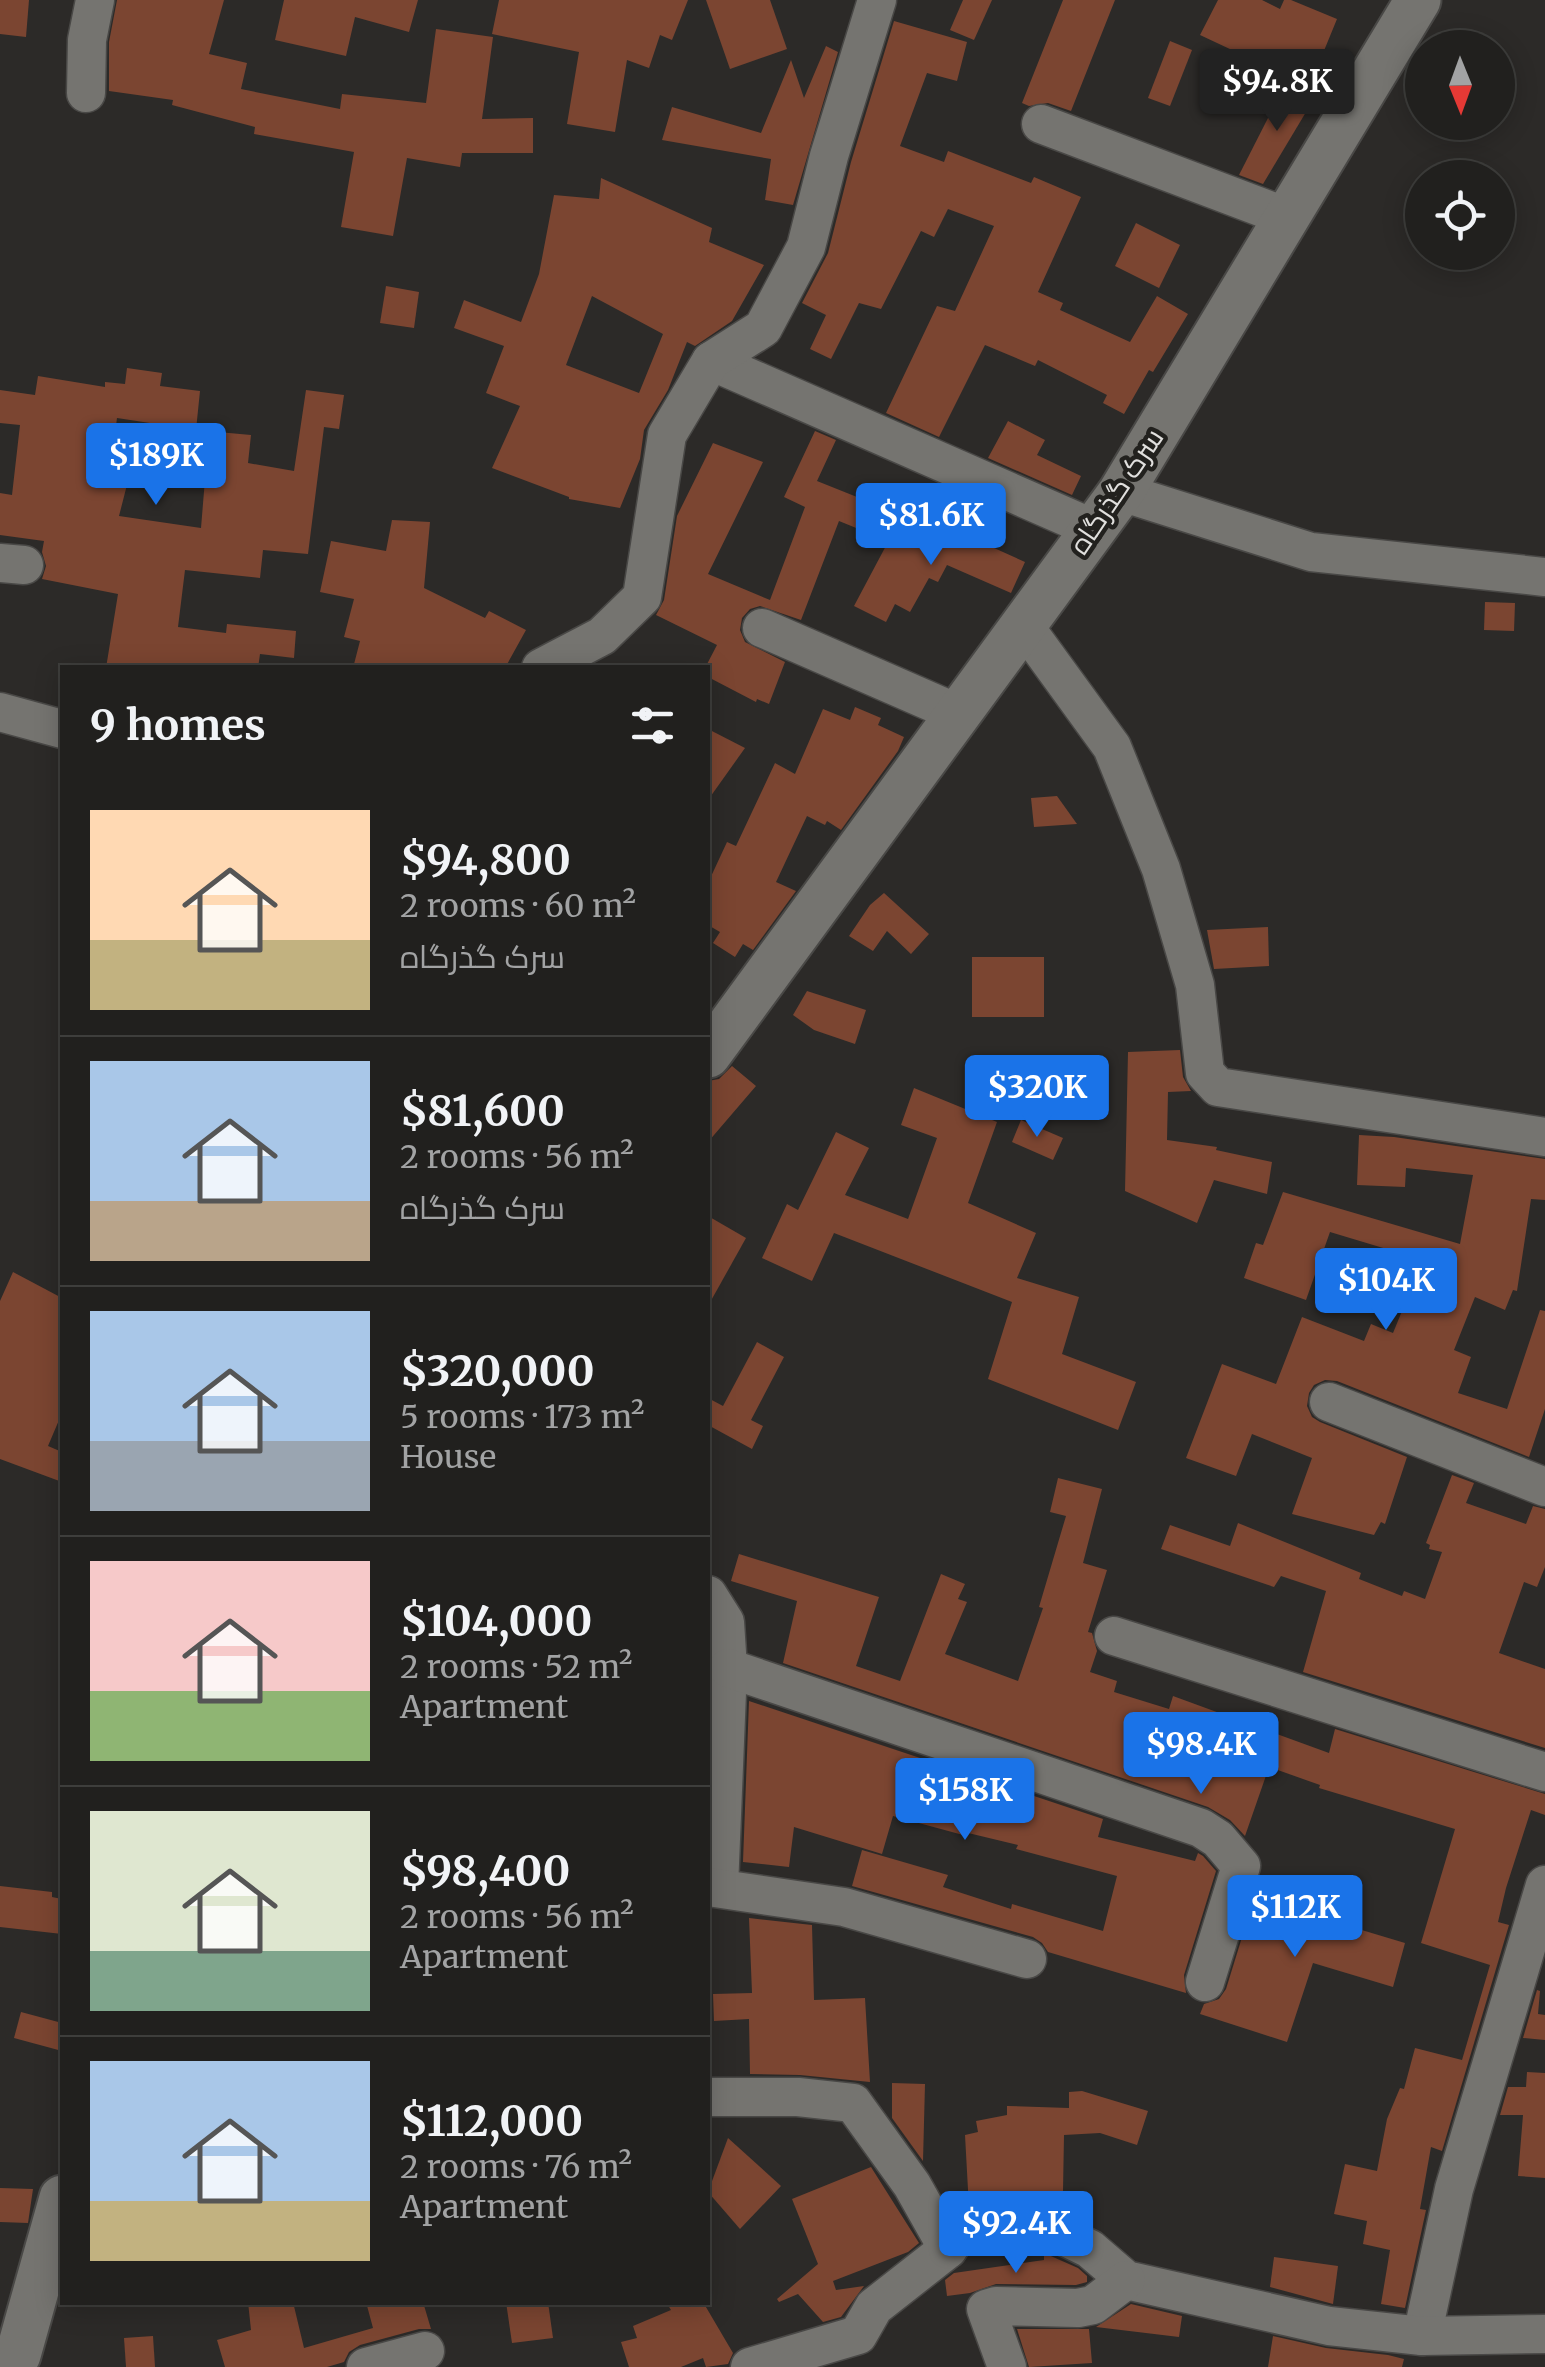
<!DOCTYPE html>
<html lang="en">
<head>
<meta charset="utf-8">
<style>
	body { margin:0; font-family:Merriweather,Cairo,serif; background:#2d2d2b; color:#f1f3f6; height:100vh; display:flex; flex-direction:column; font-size:38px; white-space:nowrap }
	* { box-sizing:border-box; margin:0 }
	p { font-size:32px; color:#a2a3a4 }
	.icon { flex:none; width:55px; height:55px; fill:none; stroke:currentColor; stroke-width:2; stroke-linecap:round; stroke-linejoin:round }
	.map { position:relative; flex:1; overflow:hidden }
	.details { position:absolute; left:60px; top:665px; width:650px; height:1640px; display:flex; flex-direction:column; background:#21201e; border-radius:0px; box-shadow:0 5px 25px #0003,0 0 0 2px #3e3e3c }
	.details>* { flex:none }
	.needle { width:65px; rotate:179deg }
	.tools { position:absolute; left:1405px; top:30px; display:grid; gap:20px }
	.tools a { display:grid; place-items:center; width:110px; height:110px; border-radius:50%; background:#21201e; box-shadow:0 5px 25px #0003,0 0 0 2px #3e3e3c; font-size:50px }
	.price { position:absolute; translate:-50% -85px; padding:0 22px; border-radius:10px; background:#1a73e8; color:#fff; font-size:32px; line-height:65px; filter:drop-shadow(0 2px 5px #0008) }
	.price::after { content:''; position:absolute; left:50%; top:60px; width:30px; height:22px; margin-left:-15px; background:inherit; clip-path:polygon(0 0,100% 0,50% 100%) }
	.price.on { background:#222; color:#fff }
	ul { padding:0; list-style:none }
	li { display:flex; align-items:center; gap:30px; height:250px; padding:0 30px }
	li+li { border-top:2px solid #3e3e3c }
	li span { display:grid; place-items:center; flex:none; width:280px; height:200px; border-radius:0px; color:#555 }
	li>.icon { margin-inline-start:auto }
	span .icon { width:120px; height:120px; fill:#fffc; stroke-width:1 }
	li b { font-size:42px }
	h2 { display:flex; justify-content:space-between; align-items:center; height:120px; padding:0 30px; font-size:42px }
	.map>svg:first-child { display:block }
	.building { fill:#7b4531; fill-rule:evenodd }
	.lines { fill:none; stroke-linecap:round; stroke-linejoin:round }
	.minor-casing { stroke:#494846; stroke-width:41 }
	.tertiary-casing { stroke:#494846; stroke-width:49 }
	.minor { stroke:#757470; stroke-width:38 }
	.tertiary { stroke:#757470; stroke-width:45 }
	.labels { text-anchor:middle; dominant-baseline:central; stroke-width:9; stroke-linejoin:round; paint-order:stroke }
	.street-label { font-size:28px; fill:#e1e0de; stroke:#22211e }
</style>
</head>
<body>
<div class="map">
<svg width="1545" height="2367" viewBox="0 0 1545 2367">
	<rect width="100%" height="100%" fill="#2c2a28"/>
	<g class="building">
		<polygon points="0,0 29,0 26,37 0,34"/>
		<polygon points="117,0 224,0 209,54 247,63 241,89 340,109 342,94 426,103 436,29 493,37 482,119 533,118 533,153 462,153 460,167 407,158 393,236 341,227 354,152 254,134 255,127 172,105 173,100 109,91 109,42"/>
		<polygon points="284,0 418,0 409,32 355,17 346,56 275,40"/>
		<polygon points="499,0 688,0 672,40 660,35 649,68 627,60 615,132 567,124 579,52 492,34"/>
		<polygon points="706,0 770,0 787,49 730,69"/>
		<polygon points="963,0 992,0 974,40 950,30"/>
		<polygon points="1063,0 1115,0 1071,111 1048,103 1029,106 1022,103"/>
		<polygon points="1218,0 1262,0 1280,9 1284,0 1291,0 1337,19 1312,80 1251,54 1249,58 1200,35"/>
		<polygon points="894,21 967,42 957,81 927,73 900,146 944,162 948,151 1031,183 1034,177 1081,197 1038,292 1063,303 1060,310 1130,342 1157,296 1188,314 1153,372 1149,370 1124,414 1103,403 1107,395 1038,360 1035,366 985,345 939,437 886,413 937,306 955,311 994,226 948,209 934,237 921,231 881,309 859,303 831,359 810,349 826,315 802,303 828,253 851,162"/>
		<polygon points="1170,41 1192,50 1170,106 1148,98"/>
		<polygon points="826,46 838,52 793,205 765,200 771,159 662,140 672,107 761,133 791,60 804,98"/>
		<polygon points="1292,83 1315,97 1263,184 1239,175 1268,118"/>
		<path d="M 601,178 L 712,228 L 709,242 L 764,265 L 732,321 L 695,346 L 687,342 L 668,390 L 644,430 L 640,459 L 620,508 L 569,499 L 569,497 L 492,468 L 520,406 L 486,393 L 504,346 L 454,328 L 464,300 L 521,322 L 539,274 L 554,195 L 599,199 ZM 592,296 L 663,334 L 639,393 L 566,365 Z"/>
		<polygon points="1136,223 1180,245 1159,288 1115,266"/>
		<polygon points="386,286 419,292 414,328 380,323"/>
		<path d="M 127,368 L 162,373 L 160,386 L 200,391 L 196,430 L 251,435 L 248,463 L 294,471 L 306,390 L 344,395 L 339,429 L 324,427 L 308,554 L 263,550 L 260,578 L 185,570 L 178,627 L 226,633 L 227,624 L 296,631 L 294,658 L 260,654 L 258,668 L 106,668 L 118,594 L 42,579 L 46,566 L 42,552 L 44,541 L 0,535 L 0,493 L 12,495 L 20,425 L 0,423 L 0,390 L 35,395 L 38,376 L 105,387 L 105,382 L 125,384 ZM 117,418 L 163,425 L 160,449 L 207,455 L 201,528 L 119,516 L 129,477 L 110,472 Z"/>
		<polygon points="1008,421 1045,440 1037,455 1081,476 1072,495 988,458"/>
		<polygon points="815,431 836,440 817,481 877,505 866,532 839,521 801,620 760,606 750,609 742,618 740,630 745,642 785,662 769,704 757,699 756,702 708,677 708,668 705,668 717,645 656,615 664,600 677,516 713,443 763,462 708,574 770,600 805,507 784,497"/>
		<polygon points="392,520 430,522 424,588 485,618 489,611 526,630 505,668 353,668 360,641 344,637 354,599 320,592 331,541 386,551"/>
		<polygon points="897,525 922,535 926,525 951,535 954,530 1025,562 1011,593 947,565 938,582 929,578 910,612 895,604 886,622 854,606"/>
		<polygon points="1485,602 1515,603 1514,631 1484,630"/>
		<polygon points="855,707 881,718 878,725 904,737 898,751 841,830 827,821 825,825 807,816 776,882 796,891 753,950 743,944 735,957 713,943 720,932 708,925 708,883 727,842 736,846 775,763 795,774 823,709 850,720"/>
		<polygon points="708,729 745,748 708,800"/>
		<polygon points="1057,796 1077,824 1034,827 1031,798"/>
		<polygon points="884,893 929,934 911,954 887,931 873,951 849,936 870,905"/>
		<polygon points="1268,927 1269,966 1214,969 1207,930"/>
		<rect x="972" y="957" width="72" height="60"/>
		<polygon points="807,991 866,1010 855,1044 814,1030 793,1015"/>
		<polygon points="1180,1050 1183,1077 1191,1091 1168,1092 1167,1140 1217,1147 1216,1150 1272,1162 1267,1194 1214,1180 1197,1223 1125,1191 1128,1052"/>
		<polygon points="732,1066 756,1086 708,1142 708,1081 719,1079"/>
		<polygon points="914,1088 997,1122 968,1203 1036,1233 1017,1278 1079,1297 1062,1354 1136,1382 1118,1430 988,1379 1012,1302 834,1233 812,1281 762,1258 787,1204 798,1210 836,1132 869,1148 845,1195 908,1219 937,1138 901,1125"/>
		<polygon points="1021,1120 1063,1138 1053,1160 1012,1142"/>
		<polygon points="1359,1135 1394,1137 1545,1159 1545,1200 1531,1199 1517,1291 1513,1290 1505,1310 1475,1297 1454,1350 1471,1357 1458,1393 1507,1409 1540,1310 1545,1311 1545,1409 1529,1457 1337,1381 1325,1380 1314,1385 1309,1393 1307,1406 1312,1417 1320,1422 1407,1457 1385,1524 1381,1522 1374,1535 1292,1514 1312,1458 1252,1434 1236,1476 1186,1458 1222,1364 1276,1384 1302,1317 1364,1341 1371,1324 1393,1333 1423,1260 1330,1232 1306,1300 1244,1278 1256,1243 1263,1245 1283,1192 1460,1244 1473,1175 1406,1168 1405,1187 1357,1185"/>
		<polygon points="708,1216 746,1238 708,1306"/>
		<polygon points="13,1272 62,1298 62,1413 48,1446 62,1452 62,1482 0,1459 0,1301"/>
		<polygon points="757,1342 784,1357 751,1420 763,1426 752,1449 708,1425 708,1398 723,1406"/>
		<polygon points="1452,1475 1474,1483 1466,1503 1526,1524 1533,1506 1545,1509 1545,1567 1537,1587 1524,1582 1499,1653 1545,1669 1545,1748 1303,1672 1326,1591 1281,1576 1274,1587 1161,1549 1170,1525 1230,1546 1238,1523 1361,1573 1359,1579 1402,1596 1404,1591 1425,1599 1442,1552 1429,1549 1430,1545 1426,1543"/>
		<polygon points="1058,1478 1102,1489 1083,1563 1107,1570 1088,1632 1092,1633 1097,1651 1090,1672 1117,1681 1114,1692 1169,1709 1173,1696 1329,1753 1335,1729 1545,1794 1545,1815 1531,1810 1506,1888 1498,1922 1509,1925 1442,2151 1431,2147 1420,2209 1426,2210 1405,2308 1381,2304 1390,2250 1363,2244 1367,2221 1334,2214 1345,2164 1377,2171 1387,2119 1400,2088 1404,2089 1415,2048 1462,2060 1490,1965 1421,1943 1455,1829 1319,1788 1320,1785 1269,1767 1245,1836 1230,1820 1208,1807 783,1663 797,1601 731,1581 739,1554 879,1597 856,1666 900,1681 941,1574 965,1584 958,1599 967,1602 945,1654 1018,1681 1043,1608 1039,1607 1066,1516 1050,1512"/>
		<polygon points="749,1701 1103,1819 1098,1837 1195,1861 1198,1853 1203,1856 1216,1871 1184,1975 1186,1993 1048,1952 1042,1943 1033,1937 852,1886 862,1850 948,1875 943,1887 1011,1909 1012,1904 1103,1931 1117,1876 1016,1849 1018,1845 964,1832 963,1835 893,1816 882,1854 794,1827 789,1867 743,1862"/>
		<polygon points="1287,1875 1324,1886 1315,1916 1405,1943 1393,1987 1313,1963 1287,2042 1200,2014 1204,2004 1219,1999 1226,1989 1256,1892 1279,1900"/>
		<polygon points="0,1886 52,1892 52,1897 62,1899 62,1934 0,1927"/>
		<polygon points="749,1918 812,1925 814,2000 865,1998 870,2082 800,2075 750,2074 749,2019 714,2021 713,1994 752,1993"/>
		<polygon points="1537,1990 1540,1991 1538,2014 1545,2015 1545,2040 1523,2038"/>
		<polygon points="21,2012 62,2023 62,2051 14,2038"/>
		<polygon points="1527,2072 1545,2073 1545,2178 1518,2176 1523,2115 1500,2115 1508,2087 1526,2087"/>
		<polygon points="892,2083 925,2084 923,2161 892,2118"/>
		<polygon points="1082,2091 1148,2111 1137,2145 1100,2133 1064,2135 1063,2191 1033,2203 1003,2198 969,2208 965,2135 978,2132 976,2121 1007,2115 1007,2106 1069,2108 1069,2092"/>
		<polygon points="728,2138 781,2186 740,2229 708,2192"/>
		<polygon points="871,2167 919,2243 908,2252 833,2281 836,2290 864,2286 841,2317 823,2322 798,2294 779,2302 777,2299 818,2264 792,2199"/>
		<polygon points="0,2188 33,2189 28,2223 0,2222"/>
		<polygon points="1044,2253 1078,2268 1087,2276 1087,2282 1076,2285 996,2284 970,2293 947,2296 945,2280 954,2273 1044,2260"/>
		<polygon points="1274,2257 1338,2266 1333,2304 1270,2287"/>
		<polygon points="248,2302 293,2302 304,2348 373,2328 366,2302 423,2302 431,2329 419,2329 360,2345 349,2352 344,2362 327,2367 225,2367 217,2340 251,2330"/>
		<polygon points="506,2302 548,2302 553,2338 512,2343"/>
		<polygon points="666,2302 703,2302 733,2353 728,2364 706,2367 703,2358 681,2367 629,2367 621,2342 637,2338 633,2326 671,2310"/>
		<polygon points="1131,2304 1182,2316 1179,2337 1096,2327"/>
		<polygon points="1017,2329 1089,2329 1092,2363 1029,2367"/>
		<polygon points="153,2336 155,2367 126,2367 124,2338"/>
		<polygon points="1273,2336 1326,2348 1388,2355 1404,2359 1402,2367 1268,2367"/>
	</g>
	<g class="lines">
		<g class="minor-casing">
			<g id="minor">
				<polyline points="86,93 87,40 95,0"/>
				<polyline points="1041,124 1287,217"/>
				<polyline points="711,361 1092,528"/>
				<polyline points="1121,492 1311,552 1545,577"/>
				<polyline points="0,563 24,565"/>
				<polyline points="1024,626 1112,747 1161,869 1195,985 1205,1073 1218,1087 1545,1137"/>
				<polyline points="762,628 959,714"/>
				<polyline points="541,668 602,636 642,597 667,435 711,361 763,328 806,247 829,156 877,0"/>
				<polyline points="0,712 62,729"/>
				<polyline points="1329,1402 1545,1487"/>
				<polyline points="708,1595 725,1622 728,1668 719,1888"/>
				<polyline points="1114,1636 1545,1772"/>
				<polyline points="728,1668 1201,1828 1218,1839 1241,1866 1205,1982"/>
				<polyline points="708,1887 844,1907 1027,1959"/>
				<polyline points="708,2097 798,2097 853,2103 912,2185 948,2249"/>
				<polyline points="1422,2336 1454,2189 1545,1885"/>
				<polyline points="366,2367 425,2351"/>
				<polyline points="750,2367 858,2335 874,2307 948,2249 957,2236 1000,2220 1047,2228 1090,2249 1126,2280 1329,2326 1422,2336 1545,2334"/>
				<polyline points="1007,2367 986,2309 996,2306 1078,2308 1093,2305 1126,2280"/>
			</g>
		</g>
		<g class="tertiary-casing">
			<g id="tertiary">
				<polyline points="708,1055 1121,492 1418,0"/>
				<polyline points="10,2367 18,2355 62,2198"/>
			</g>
		</g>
		<use href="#minor" class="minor"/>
		<use href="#tertiary" class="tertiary"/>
	</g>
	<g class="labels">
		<g class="street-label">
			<text transform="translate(1116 491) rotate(-56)">سرک گذرگاه</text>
		</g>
	</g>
</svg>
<div class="tools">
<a><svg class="needle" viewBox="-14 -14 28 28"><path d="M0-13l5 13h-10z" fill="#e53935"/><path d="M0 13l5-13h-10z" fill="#a2a3a4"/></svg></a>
<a><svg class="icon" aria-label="locate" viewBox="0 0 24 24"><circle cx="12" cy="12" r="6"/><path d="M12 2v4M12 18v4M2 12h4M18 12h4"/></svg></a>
</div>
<b class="price on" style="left:1277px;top:134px">$94.8K</b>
<b class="price" style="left:156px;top:508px">$189K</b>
<b class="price" style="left:931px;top:568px">$81.6K</b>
<b class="price" style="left:1037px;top:1140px">$320K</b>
<b class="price" style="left:1386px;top:1333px">$104K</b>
<b class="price" style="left:1201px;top:1797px">$98.4K</b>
<b class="price" style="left:965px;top:1843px">$158K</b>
<b class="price" style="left:1295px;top:1960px">$112K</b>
<b class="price" style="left:1016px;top:2276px">$92.4K</b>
<section class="details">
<h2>9 homes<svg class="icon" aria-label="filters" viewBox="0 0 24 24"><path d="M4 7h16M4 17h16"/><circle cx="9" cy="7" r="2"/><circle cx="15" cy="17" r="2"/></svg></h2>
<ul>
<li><span style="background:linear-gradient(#ffd9b3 65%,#c2b280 0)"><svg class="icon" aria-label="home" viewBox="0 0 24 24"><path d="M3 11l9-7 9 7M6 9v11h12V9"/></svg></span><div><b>$94,800</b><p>2 rooms · 60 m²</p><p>سرک گذرگاه</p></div></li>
<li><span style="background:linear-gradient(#a9c7e8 70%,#b9a48a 0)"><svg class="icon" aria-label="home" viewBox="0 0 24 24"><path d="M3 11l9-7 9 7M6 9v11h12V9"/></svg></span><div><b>$81,600</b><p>2 rooms · 56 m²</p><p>سرک گذرگاه</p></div></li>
<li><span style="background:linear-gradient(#a9c7e8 65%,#9aa5b1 0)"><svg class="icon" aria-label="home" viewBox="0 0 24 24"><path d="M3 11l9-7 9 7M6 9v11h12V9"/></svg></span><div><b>$320,000</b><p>5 rooms · 173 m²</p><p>House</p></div></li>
<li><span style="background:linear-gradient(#f6c9c9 65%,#8fb573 0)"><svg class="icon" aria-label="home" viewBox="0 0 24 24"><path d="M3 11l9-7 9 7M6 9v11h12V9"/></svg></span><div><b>$104,000</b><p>2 rooms · 52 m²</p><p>Apartment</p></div></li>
<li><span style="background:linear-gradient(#dfe7d0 70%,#7fa58c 0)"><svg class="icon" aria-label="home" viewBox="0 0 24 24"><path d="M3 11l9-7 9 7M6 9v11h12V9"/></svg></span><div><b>$98,400</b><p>2 rooms · 56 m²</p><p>Apartment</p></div></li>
<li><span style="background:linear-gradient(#a9c7e8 70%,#c2b280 0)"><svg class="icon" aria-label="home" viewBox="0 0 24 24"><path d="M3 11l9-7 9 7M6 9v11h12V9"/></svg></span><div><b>$112,000</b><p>2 rooms · 76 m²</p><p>Apartment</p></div></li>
</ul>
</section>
</div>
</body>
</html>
